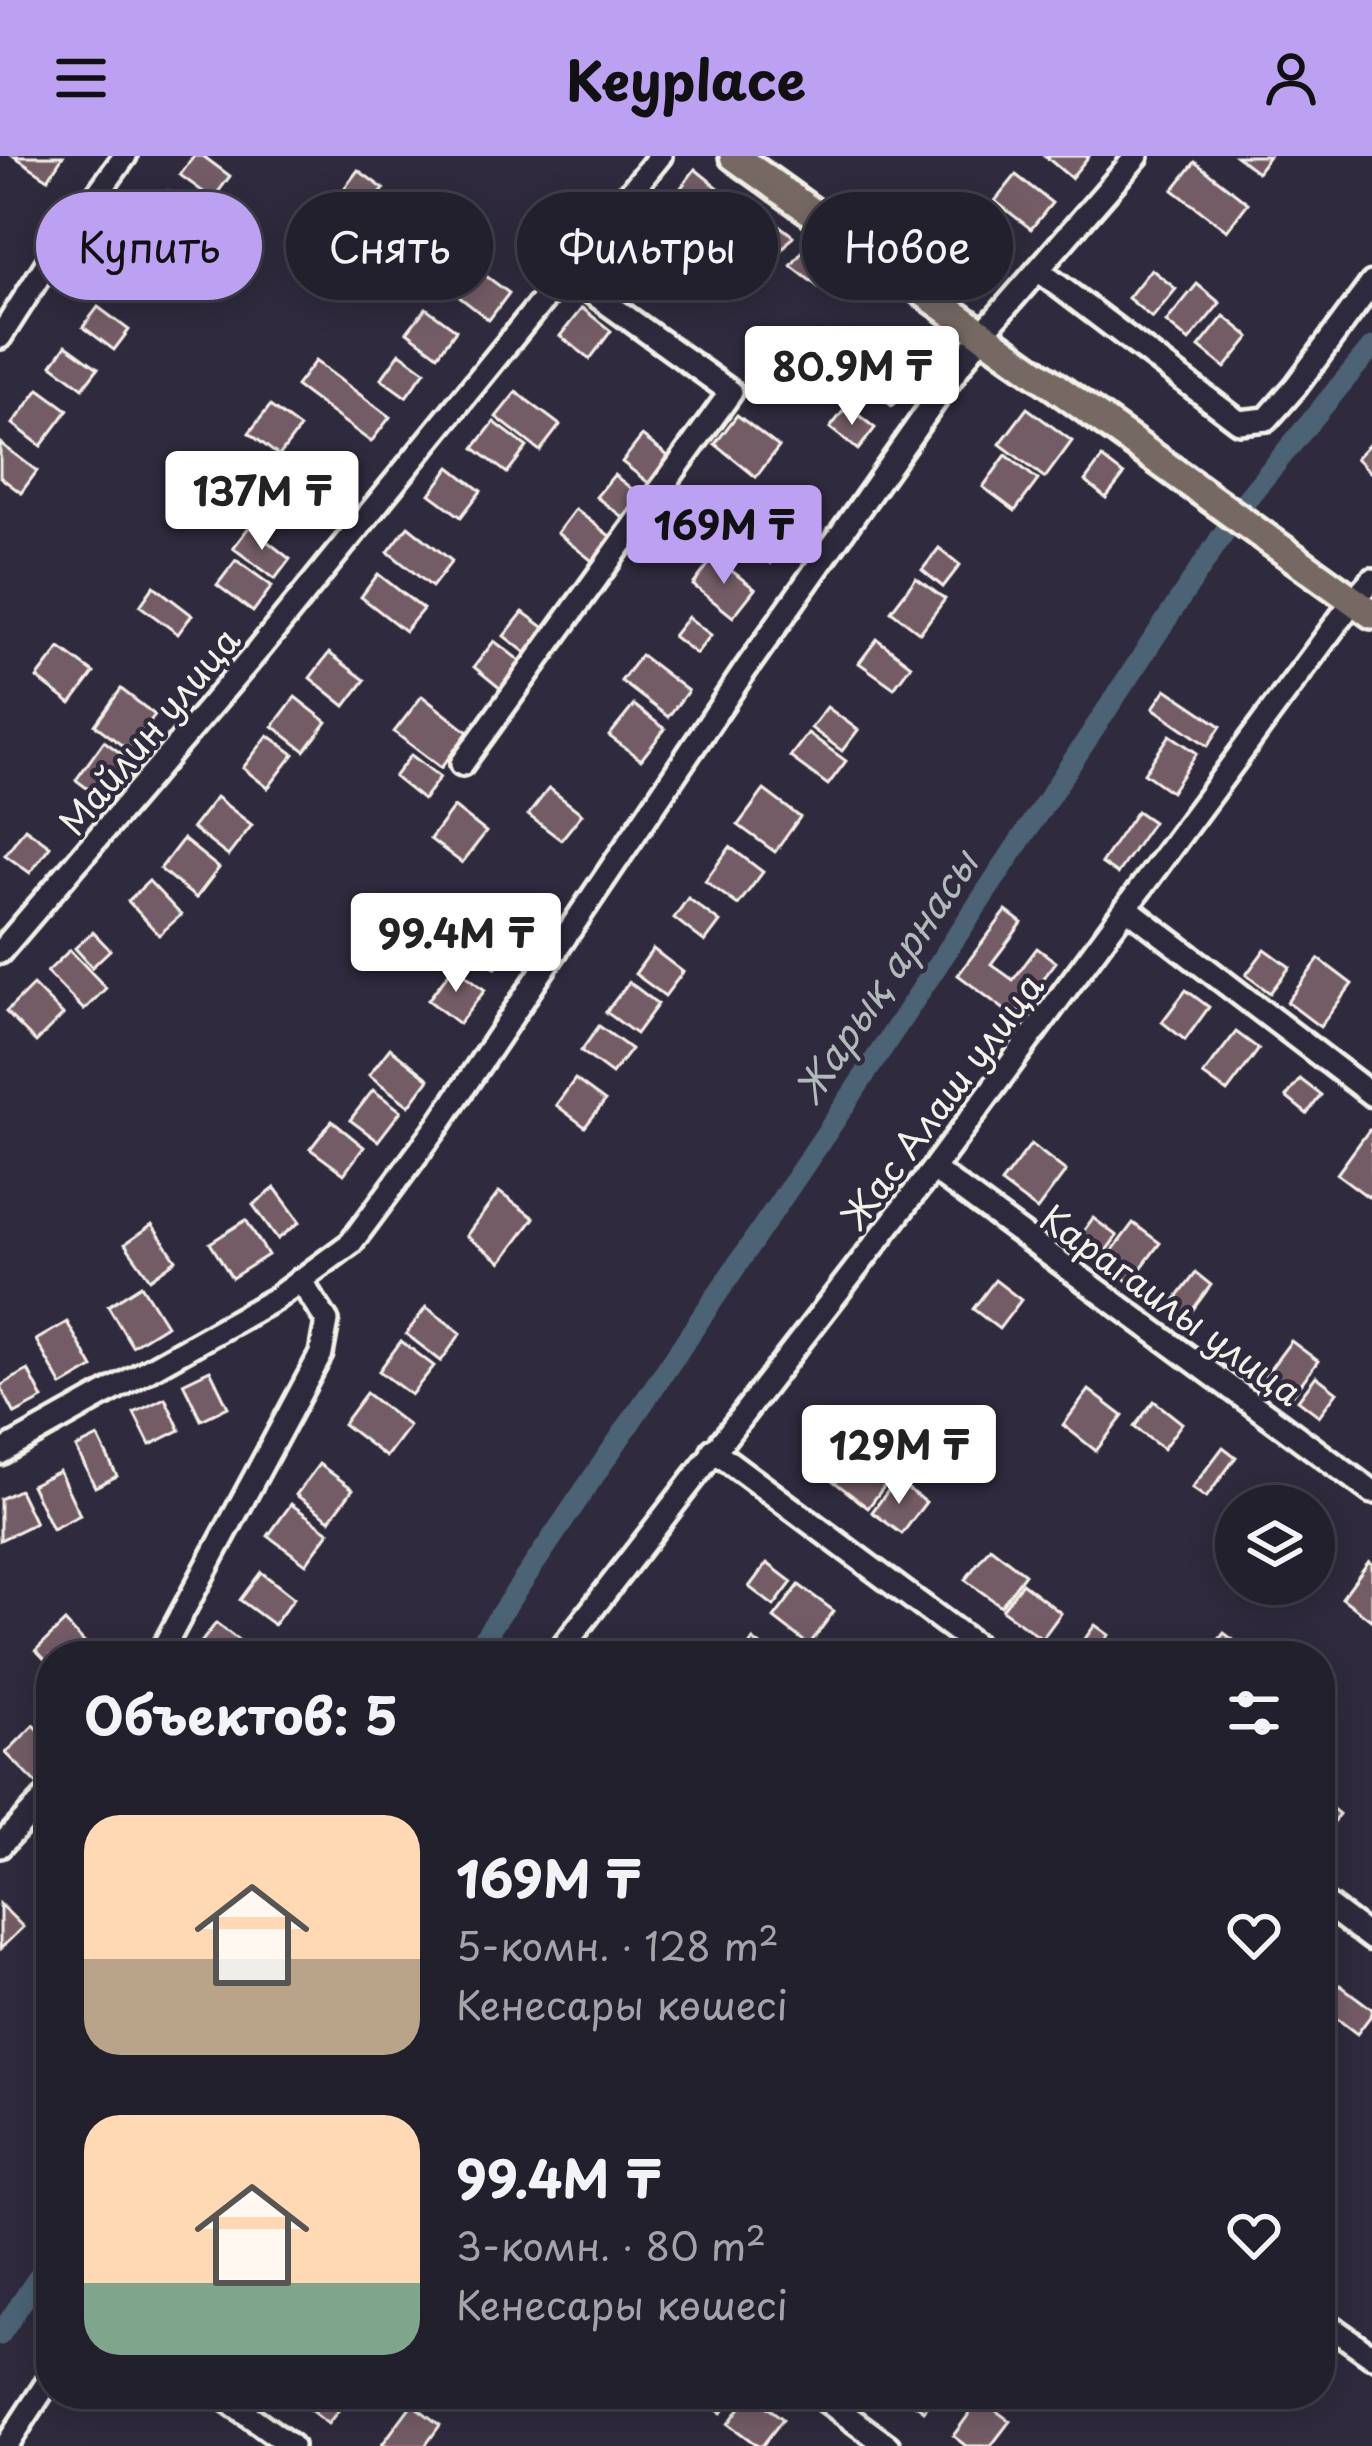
<!DOCTYPE html>
<html lang="ru">
<head>
<meta charset="utf-8">
<style>
	body { margin:0; font-family:"Playpen Sans",sans-serif; background:#2f2d3a; color:#f1f3f6; height:100vh; display:flex; flex-direction:column; font-size:45px; white-space:nowrap }
	* { box-sizing:border-box; margin:0 }
	p { font-size:39px; color:#a3a3aa }
	.icon { flex:none; width:66px; height:66px; fill:none; stroke:currentColor; stroke-width:2; stroke-linecap:round; stroke-linejoin:round }
	.map { position:relative; flex:1; overflow:hidden }
	.panel { position:absolute; left:36px; top:1485px; width:1299px; height:768px; display:flex; flex-direction:column; background:#23202e; border-radius:48px; box-shadow:0 6px 30px #0003,0 0 0 3px #403e4a }
	.panel>* { flex:none }
	.hud { position:absolute; left:36px; top:36px; width:1302px; height:108px; display:flex; gap:24px }
	.fabs { position:absolute; left:1215px; top:1329px; display:grid; gap:24px }
	.fabs a { display:grid; place-items:center; width:120px; height:120px; border-radius:50%; background:#23202e; box-shadow:0 6px 30px #0003,0 0 0 3px #403e4a; font-size:60px }
	.price { position:absolute; translate:-50% -102px; padding:0 27px; border-radius:12px; background:#fff; color:#222; font-size:39px; line-height:78px; filter:drop-shadow(0 3px 6px #0008) }
	.price::after { content:''; position:absolute; left:50%; top:72px; width:36px; height:27px; margin-left:-18px; background:inherit; clip-path:polygon(0 0,100% 0,50% 100%) }
	.price.on { background:#bca0f2; color:#111 }
	ul { padding:0; list-style:none }
	li { display:flex; align-items:center; gap:36px; height:300px; padding:0 48px }
	li span { display:grid; place-items:center; flex:none; width:336px; height:240px; border-radius:36px; color:#555 }
	li>.icon { margin-inline-start:auto }
	span .icon { width:144px; height:144px; fill:#fffc; stroke-width:1 }
	li b { font-size:51px }
	h2 { display:flex; justify-content:space-between; align-items:center; height:144px; padding:0 48px; font-size:51px }
	.chip { padding:0 42px; border-radius:54px; background:#23202e; box-shadow:0 6px 30px #0003,0 0 0 3px #403e4a; font-size:42px; line-height:108px }
	.chip.on { background:#bca0f2; color:#111 }
	header { display:flex; justify-content:space-between; align-items:center; height:156px; padding:0 48px; background:#bca0f2; color:#111; font-size:54px; font-weight:700 }
	.map>svg:first-child { display:block }
	.lines { fill:none; stroke-linecap:round; stroke-linejoin:round }
	.canal { stroke:#4c6475; stroke-width:21 }
	.building { fill:#735b66; stroke:#f4f1e8; stroke-width:3 }
	.minor-casing { stroke:#f4f1e8; stroke-width:30 }
	.major-casing { stroke:#f4f1e8; stroke-width:36 }
	.minor { stroke:#2f2a3d; stroke-width:21 }
	.major { stroke:#766964; stroke-width:27 }
	.labels { text-anchor:middle; dominant-baseline:central; stroke-width:9; stroke-linejoin:round; paint-order:stroke }
	.street-label { font-size:36px; fill:#f4f1e8; stroke:#2f2a3d }
	.water-label { font-size:39px; font-style:italic; fill:#b1b9ba; stroke:#2f2a3d }
</style>
</head>
<body>
<header><svg class="icon" aria-label="menu" viewBox="0 0 24 24"><path d="M4 6h16M4 12h16M4 18h16"/></svg>Keyplace<svg class="icon" aria-label="person" viewBox="0 0 24 24"><circle cx="12" cy="8" r="4"/><path d="M4 21q1-7 8-7t8 7"/></svg></header>
<div class="map">
<svg width="1372" height="2290" viewBox="0 0 1372 2290">
	<rect width="100%" height="100%" fill="#2f2a3d"/>
	<filter id="ink" filterUnits="userSpaceOnUse"><feTurbulence type="fractalNoise" baseFrequency=".00833" numOctaves="2"/><feDisplacementMap in="SourceGraphic" scale="24" xChannelSelector="R" yChannelSelector="G"/><feConvolveMatrix kernelMatrix="1 2 1 2 8 2 1 2 1" color-interpolation-filters="sRGB"/></filter>
	<g filter="url(#ink)">
		<g class="lines">
			<g class="canal">
				<polyline points="472,1500 827,976 1245,345 1372,191"/>
				<polyline points="0,2179 51,2102"/>
			</g>
		</g>
		<g class="building">
			<polygon points="14,0 63,0 48,23"/>
			<polygon points="194,0 203,0 230,20 213,43 180,19"/>
			<polygon points="1045,0 1089,0 1071,22"/>
			<polygon points="1236,0 1269,0 1257,16"/>
			<polygon points="1195,6 1248,47 1227,75 1173,34"/>
			<polygon points="695,13 726,38 709,61 677,37"/>
			<polygon points="358,14 384,33 365,58 340,38"/>
			<polygon points="1016,19 1052,47 1031,73 995,45"/>
			<polygon points="168,35 204,62 189,83 153,56"/>
			<polygon points="417,52 437,68 414,98 394,83"/>
			<polygon points="759,54 793,80 775,103 741,77"/>
			<polygon points="451,81 475,99 451,130 428,112"/>
			<polygon points="809,87 846,116 829,139 791,110"/>
			<polygon points="129,93 172,126 157,147 114,114"/>
			<polygon points="1151,113 1176,133 1152,162 1128,142"/>
			<polygon points="478,114 509,137 489,164 458,140"/>
			<polygon points="1197,128 1220,147 1189,185 1166,166"/>
			<polygon points="98,151 129,174 114,194 83,171"/>
			<polygon points="426,152 456,174 438,199 407,176"/>
			<polygon points="582,152 611,175 590,203 560,180"/>
			<polygon points="1224,160 1250,181 1225,212 1199,191"/>
			<polygon points="66,189 98,212 83,232 52,209"/>
			<polygon points="400,197 425,215 406,241 381,223"/>
			<polygon points="882,197 914,222 892,250 860,225"/>
			<polygon points="315,205 390,261 371,286 296,230"/>
			<polygon points="39,233 68,254 41,290 13,268"/>
			<polygon points="516,236 560,269 540,295 496,261"/>
			<polygon points="270,250 300,272 279,300 249,277"/>
			<polygon points="847,250 875,272 858,294 830,272"/>
			<polygon points="1027,252 1072,285 1045,322 1000,288"/>
			<polygon points="737,259 779,291 756,321 715,288"/>
			<polygon points="494,266 527,291 507,317 474,292"/>
			<polygon points="642,280 672,303 651,329 622,306"/>
			<polygon points="1372,285 1372,318 1356,302"/>
			<polygon points="0,287 37,315 21,337 0,321"/>
			<polygon points="1006,299 1038,324 1015,355 983,331"/>
			<polygon points="1102,302 1124,319 1106,342 1085,325"/>
			<polygon points="450,311 481,335 461,361 430,338"/>
			<polygon points="614,319 646,344 629,366 596,341"/>
			<polygon points="305,323 332,343 315,366 288,346"/>
			<polygon points="575,353 615,384 596,408 557,377"/>
			<polygon points="764,355 793,378 771,407 742,384"/>
			<polygon points="408,370 452,405 432,431 388,396"/>
			<polygon points="249,371 290,403 275,423 233,392"/>
			<polygon points="939,392 960,409 943,431 922,414"/>
			<polygon points="714,401 755,433 733,461 693,429"/>
			<polygon points="236,404 272,430 253,456 217,429"/>
			<polygon points="378,418 423,453 405,475 361,441"/>
			<polygon points="916,422 945,443 920,477 891,455"/>
			<polygon points="154,430 192,459 178,478 140,450"/>
			<polygon points="523,456 550,476 531,501 504,480"/>
			<polygon points="688,461 711,479 696,498 673,480"/>
			<polygon points="877,483 911,509 894,532 859,507"/>
			<polygon points="494,485 527,510 506,537 474,511"/>
			<polygon points="60,492 94,517 71,548 37,522"/>
			<polygon points="329,497 365,524 345,550 310,522"/>
			<polygon points="641,499 688,535 668,561 621,525"/>
			<polygon points="121,533 155,559 128,594 95,569"/>
			<polygon points="1166,533 1221,570 1208,590 1153,552"/>
			<polygon points="422,540 468,576 441,612 394,576"/>
			<polygon points="295,541 327,566 305,595 273,570"/>
			<polygon points="634,549 665,573 641,604 609,580"/>
			<polygon points="827,551 858,574 842,595 811,572"/>
			<polygon points="808,577 846,605 828,629 790,601"/>
			<polygon points="268,579 294,598 268,632 243,612"/>
			<polygon points="1170,579 1197,597 1171,636 1144,617"/>
			<polygon points="104,585 137,609 108,648 76,624"/>
			<polygon points="411,599 440,621 423,644 394,621"/>
			<polygon points="549,632 582,658 561,684 528,659"/>
			<polygon points="764,634 800,661 775,696 738,669"/>
			<polygon points="216,641 252,669 228,700 192,672"/>
			<polygon points="454,651 486,676 462,707 430,683"/>
			<polygon points="1137,655 1153,666 1117,718 1101,707"/>
			<polygon points="25,672 50,690 30,717 5,699"/>
			<polygon points="183,683 219,712 196,742 160,713"/>
			<polygon points="730,691 763,716 738,749 705,725"/>
			<polygon points="149,725 181,759 159,779 128,745"/>
			<polygon points="688,742 720,766 705,786 674,762"/>
			<polygon points="1006,755 1022,767 991,808 1013,824 1037,792 1056,806 1014,861 958,819"/>
			<polygon points="486,761 517,785 496,812 466,788"/>
			<polygon points="93,776 110,794 92,811 75,792"/>
			<polygon points="653,793 683,816 665,840 635,818"/>
			<polygon points="1265,793 1290,811 1270,837 1246,819"/>
			<polygon points="70,794 106,832 84,854 47,816"/>
			<polygon points="1319,803 1352,828 1320,871 1287,846"/>
			<polygon points="454,810 485,834 459,868 428,844"/>
			<polygon points="629,826 658,848 636,878 606,856"/>
			<polygon points="33,829 63,859 36,886 6,856"/>
			<polygon points="1186,834 1209,851 1185,884 1162,866"/>
			<polygon points="599,870 631,893 612,918 581,895"/>
			<polygon points="1236,876 1259,893 1227,936 1203,919"/>
			<polygon points="390,892 429,923 409,950 369,919"/>
			<polygon points="575,923 605,945 585,971 556,949"/>
			<polygon points="1300,923 1321,939 1307,958 1286,941"/>
			<polygon points="373,934 401,955 378,985 350,964"/>
			<polygon points="332,965 364,991 344,1018 310,993"/>
			<polygon points="1369,974 1372,976 1372,1036 1368,1041 1337,1018"/>
			<polygon points="1031,988 1066,1015 1037,1054 1001,1027"/>
			<polygon points="275,1032 300,1066 278,1083 253,1049"/>
			<polygon points="499,1036 534,1062 501,1106 466,1080"/>
			<polygon points="1093,1062 1117,1080 1100,1103 1076,1085"/>
			<polygon points="246,1064 268,1099 232,1122 210,1087"/>
			<polygon points="1133,1067 1160,1087 1130,1127 1103,1107"/>
			<polygon points="152,1069 176,1104 150,1123 125,1088"/>
			<polygon points="1196,1117 1211,1129 1186,1163 1170,1151"/>
			<polygon points="995,1124 1021,1144 999,1173 973,1153"/>
			<polygon points="141,1129 166,1169 132,1190 108,1150"/>
			<polygon points="426,1151 461,1177 441,1205 406,1178"/>
			<polygon points="67,1166 93,1212 62,1230 36,1184"/>
			<polygon points="401,1185 434,1210 411,1239 379,1215"/>
			<polygon points="1291,1185 1318,1205 1292,1240 1265,1220"/>
			<polygon points="28,1214 43,1243 15,1258 0,1230"/>
			<polygon points="210,1214 228,1251 201,1264 183,1227"/>
			<polygon points="1316,1220 1337,1236 1319,1260 1298,1244"/>
			<polygon points="1089,1234 1123,1260 1096,1295 1063,1269"/>
			<polygon points="366,1237 409,1270 386,1301 343,1268"/>
			<polygon points="165,1242 180,1274 150,1289 134,1257"/>
			<polygon points="1154,1245 1182,1267 1163,1293 1134,1271"/>
			<polygon points="98,1281 117,1320 95,1331 76,1292"/>
			<polygon points="1223,1291 1236,1301 1206,1342 1192,1332"/>
			<polygon points="856,1292 892,1320 868,1352 832,1324"/>
			<polygon points="319,1308 353,1333 330,1364 296,1339"/>
			<polygon points="59,1315 80,1359 52,1373 31,1329"/>
			<polygon points="896,1324 926,1346 902,1378 872,1356"/>
			<polygon points="19,1334 35,1367 0,1384 0,1343"/>
			<polygon points="291,1348 329,1376 306,1408 268,1380"/>
			<polygon points="1314,1365 1330,1377 1314,1397"/>
			<polygon points="990,1391 1025,1418 1001,1450 965,1424"/>
			<polygon points="1369,1405 1372,1408 1372,1465 1342,1442"/>
			<polygon points="767,1407 792,1426 774,1450 749,1431"/>
			<polygon points="261,1416 294,1442 274,1469 240,1444"/>
			<polygon points="1022,1427 1061,1457 1042,1483 1002,1454"/>
			<polygon points="799,1429 834,1455 809,1489 774,1462"/>
			<polygon points="65,1466 90,1493 82,1500 51,1500 51,1510 36,1494"/>
			<polygon points="216,1467 249,1492 243,1500 205,1500 196,1493"/>
			<polygon points="1095,1469 1109,1479 1093,1500 1072,1500"/>
			<polygon points="1224,1477 1253,1499 1253,1500 1206,1500"/>
			<polygon points="753,1484 770,1497 768,1500 742,1500"/>
			<polygon points="34,1569 51,1587 51,1614 37,1628 6,1597"/>
			<polygon points="1320,1643 1339,1658 1320,1684"/>
			<polygon points="0,1748 23,1771 0,1793"/>
			<polygon points="1320,1812 1336,1824 1320,1845"/>
			<polygon points="1340,1829 1372,1853 1372,1858 1357,1878 1323,1852"/>
			<polygon points="314,2238 340,2238 347,2243 328,2268 305,2250"/>
			<polygon points="713,2238 735,2238 721,2257 707,2246"/>
			<polygon points="750,2238 783,2263 762,2290 758,2290 728,2268"/>
			<polygon points="901,2238 936,2238 924,2255"/>
			<polygon points="980,2243 1010,2265 991,2290 966,2290 953,2280"/>
			<polygon points="412,2248 440,2269 425,2290 381,2290"/>
		</g>
		<g class="lines">
			<g class="minor-casing">
				<g id="minor">
					<polyline points="1038,114 1239,266 1267,263 1296,230 1372,127"/>
					<polyline points="0,181 48,106 125,0"/>
					<polyline points="462,608 731,236 565,117"/>
					<polyline points="1127,752 1372,939"/>
					<polyline points="0,796 259,493 660,0"/>
					<polyline points="933,1013 1372,1336"/>
					<polyline points="713,1294 990,1500"/>
					<polyline points="0,1297 275,1143 351,1087 437,971 745,514 982,178 1137,0"/>
					<polyline points="159,1500 321,1198 327,1165 300,1124"/>
					<polyline points="556,1500 933,1013 1353,445 1372,424"/>
					<polyline points="0,1690 51,1636"/>
					<polyline points="1320,1744 1372,1783"/>
					<polyline points="1320,2163 1372,2200"/>
					<polyline points="219,2238 291,2290"/>
					<polyline points="817,2238 888,2290"/>
					<polyline points="6,2290 51,2221"/>
				</g>
			</g>
			<g class="major-casing">
				<polyline id="major" points="734,0 1372,458"/>
			</g>
			<use href="#minor" class="minor"/>
			<use href="#major" class="major"/>
		</g>
	</g>
	<g class="labels">
		<g class="street-label">
			<text transform="translate(148 574) rotate(-50)">Майлин улица</text>
			<text transform="translate(941 944) rotate(-53)">Жас Алаш улица</text>
			<text transform="translate(1172 1148) rotate(36)">Карагаилы улица</text>
		</g>
		<g class="water-label">
			<text transform="translate(884 820) rotate(-56)">Жарық арнасы</text>
		</g>
	</g>
</svg>
<div class="fabs">
<a><svg class="icon" aria-label="layers" viewBox="0 0 24 24"><path d="M12 4l9 5-9 5-9-5zM3 14l9 5 9-5"/></svg></a>
</div>
<b class="price" style="left:852px;top:272px">80.9M ₸</b>
<b class="price" style="left:262px;top:397px">137M ₸</b>
<b class="price on" style="left:724px;top:431px">169M ₸</b>
<b class="price" style="left:456px;top:839px">99.4M ₸</b>
<b class="price" style="left:899px;top:1351px">129M ₸</b>
<div class="hud">
<a class="chip on">Купить</a>
<a class="chip">Снять</a>
<a class="chip">Фильтры</a>
<a class="chip">Новое</a>
</div>
<section class="panel">
<h2>Объектов: 5<svg class="icon" aria-label="filters" viewBox="0 0 24 24"><path d="M4 7h16M4 17h16"/><circle cx="9" cy="7" r="2"/><circle cx="15" cy="17" r="2"/></svg></h2>
<ul>
<li><span style="background:linear-gradient(#ffd9b3 60%,#b9a48a 0)"><svg class="icon" aria-label="home" viewBox="0 0 24 24"><path d="M3 11l9-7 9 7M6 9v11h12V9"/></svg></span><div><b>169M ₸</b><p>5-комн. · 128 m²</p><p>Кенесары көшесі</p></div><svg class="icon" aria-label="heart" viewBox="0 0 24 24"><path d="M12 20l-8-8c-3-5 5-10 8-4 3-6 11-1 8 4z"/></svg></li>
<li><span style="background:linear-gradient(#ffd9b3 70%,#7fa58c 0)"><svg class="icon" aria-label="home" viewBox="0 0 24 24"><path d="M3 11l9-7 9 7M6 9v11h12V9"/></svg></span><div><b>99.4M ₸</b><p>3-комн. · 80 m²</p><p>Кенесары көшесі</p></div><svg class="icon" aria-label="heart" viewBox="0 0 24 24"><path d="M12 20l-8-8c-3-5 5-10 8-4 3-6 11-1 8 4z"/></svg></li>
</ul>
</section>
</div>
</body>
</html>
